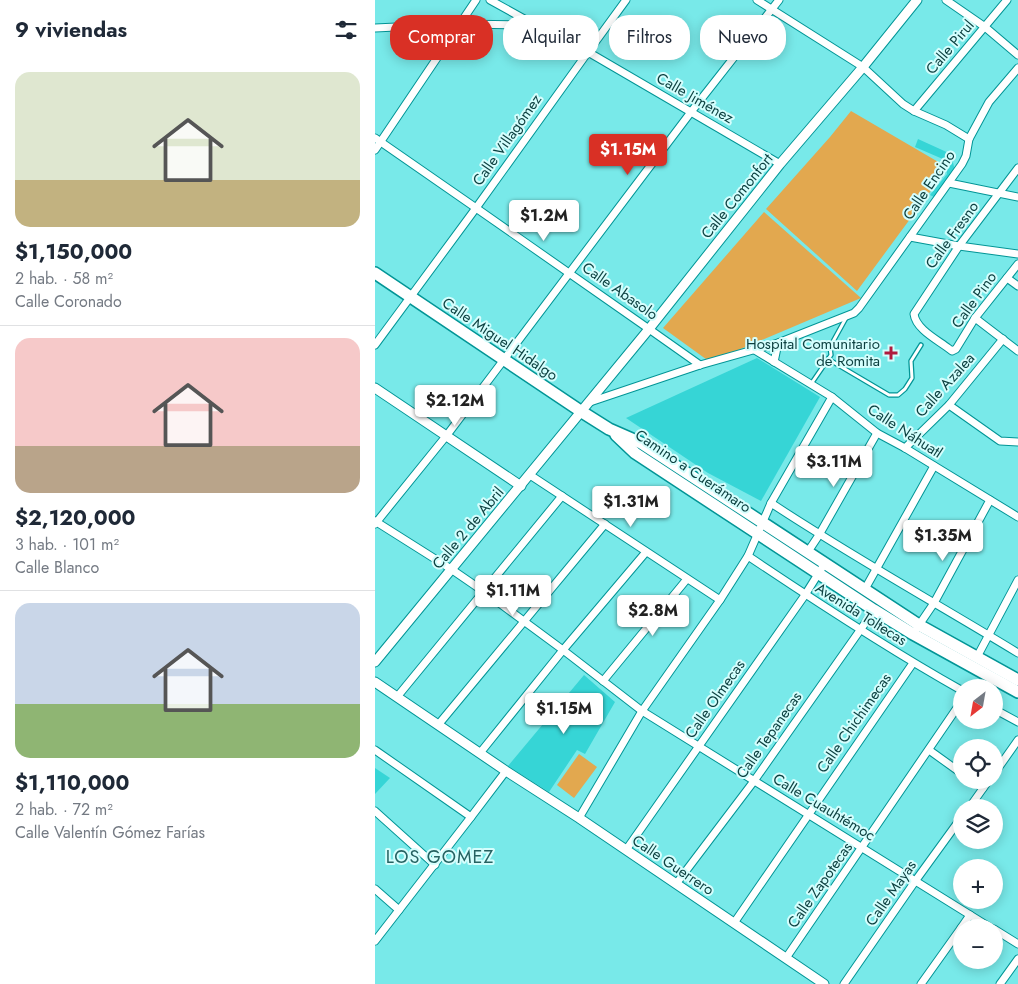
<!DOCTYPE html>
<html lang="es">
<head>
<meta charset="utf-8">
<style>
	body { margin:0; font-family:Jost,sans-serif; background:#f2f2f3; color:#1f2937; height:100vh; display:flex; flex-direction:column; font-size:19px; white-space:nowrap }
	* { box-sizing:border-box; margin:0 }
	p { font-size:16px; color:#747a83 }
	.icon { flex:none; width:28px; height:28px; fill:none; stroke:currentColor; stroke-width:2; stroke-linecap:round; stroke-linejoin:round }
	.map { position:relative; flex:1; overflow:hidden }
	.drawer { display:flex; flex-direction:column; background:#fff; width:375px }
	.drawer>* { flex:none }
	.top-card { position:absolute; left:15px; top:15px; width:475px; height:45px; display:flex; gap:10px }
	.needle { width:32px; rotate:211deg }
	.fabs { position:absolute; left:578px; top:679px; display:grid; gap:10px }
	.fabs a { display:grid; place-items:center; width:50px; height:50px; border-radius:50%; background:#fff; box-shadow:0 2px 12px #0003; font-size:25px }
	.price { position:absolute; translate:-50% -42px; padding:0 11px; border-radius:5px; background:#fff; color:#222; font-size:16px; line-height:32px; filter:drop-shadow(0 1px 2px #0008) }
	.price::after { content:''; position:absolute; left:50%; top:30px; width:15px; height:11px; margin-left:-8px; background:inherit; clip-path:polygon(0 0,100% 0,50% 100%) }
	.price.active { background:#d93025; color:#fff }
	ul { padding:0; list-style:none }
	li { display:grid; align-content:center; gap:10px; height:265px; padding:0 15px }
	li+li { border-top:1px solid #e0e1e3 }
	li span { display:grid; place-items:center; height:155px; border-radius:15px; color:#555 }
	li>.icon { margin-inline-start:auto }
	span .icon { width:90px; height:90px; fill:#fffc; stroke-width:1 }
	li b { font-size:21px }
	h2 { display:flex; justify-content:space-between; align-items:center; height:60px; padding:0 15px; font-size:21px }
	.chip { padding:0 18px; border-radius:20px; background:#fff; box-shadow:0 2px 12px #0003; font-size:18px; line-height:45px }
	.chip.active { background:#d93025; color:#fff }
	main { display:flex; flex:1; min-height:0 }
	.map>svg:first-child { display:block }
	.green { fill:#e2a84f }
	.building { fill:#36d5d6 }
	.lines { fill:none; stroke-linecap:round; stroke-linejoin:round }
	.service-casing { stroke:#029596; stroke-width:5.5 }
	.minor-casing { stroke:#029596; stroke-width:9 }
	.tertiary-casing { stroke:#029596; stroke-width:11 }
	.primary-casing { stroke:#029596; stroke-width:14 }
	.service { stroke:#fff; stroke-width:3 }
	.minor { stroke:#fff; stroke-width:7 }
	.tertiary { stroke:#fff; stroke-width:9 }
	.primary { stroke:#fff; stroke-width:11 }
	.poi-dot { fill:#af1b3e; stroke:#d5fefd; stroke-width:2 }
	.labels { text-anchor:middle; dominant-baseline:central; stroke-width:4; stroke-linejoin:round; paint-order:stroke }
	.street-label { font-size:15px; fill:#0b3f3f; stroke:#d5fefd }
	.poi-label { font-size:15px; fill:#0b3f3f; stroke:#d5fefd; text-anchor:end }
	.quarter-label { font-size:18px; letter-spacing:1px; fill:#256262; stroke:#d5fefd }
</style>
</head>
<body>
<main>
<section class="drawer">
<h2>9 viviendas<svg class="icon" aria-label="filters" viewBox="0 0 24 24"><path d="M4 7h16M4 17h16"/><circle cx="9" cy="7" r="2"/><circle cx="15" cy="17" r="2"/></svg></h2>
<ul>
<li><span style="background:linear-gradient(#dfe7d0 70%,#c2b280 0)"><svg class="icon" aria-label="home" viewBox="0 0 24 24"><path d="M3 11l9-7 9 7M6 9v11h12V9"/></svg></span><div><b>$1,150,000</b><p>2 hab. · 58 m²</p><p>Calle Coronado</p></div></li>
<li><span style="background:linear-gradient(#f6c9c9 70%,#b9a48a 0)"><svg class="icon" aria-label="home" viewBox="0 0 24 24"><path d="M3 11l9-7 9 7M6 9v11h12V9"/></svg></span><div><b>$2,120,000</b><p>3 hab. · 101 m²</p><p>Calle Blanco</p></div></li>
<li><span style="background:linear-gradient(#c9d6e8 65%,#8fb573 0)"><svg class="icon" aria-label="home" viewBox="0 0 24 24"><path d="M3 11l9-7 9 7M6 9v11h12V9"/></svg></span><div><b>$1,110,000</b><p>2 hab. · 72 m²</p><p>Calle Valentín Gómez Farías</p></div></li>
</ul>
</section>
<div class="map">
<svg width="643" height="984" viewBox="0 0 643 984">
	<rect width="100%" height="100%" fill="#78e9e9"/>
	<g class="green">
		<polygon points="476,111 565,163 566,177 482,291 391,209 455,137"/>
		<polygon points="389,212 486,298 335,362 288,328"/>
		<polygon points="204,754 222,767 199,798 182,785"/>
	</g>
	<g class="building">
		<polygon points="543,139 576,154 580,171 561,198 555,195 572,174 570,160 540,147"/>
		<polygon points="382,358 445,397 386,501 333,473 251,418"/>
		<polygon points="209,675 240,702 210,754 202,750 174,792 133,766"/>
		<polygon points="0,768 15,778 0,794"/>
	</g>
	<g class="lines">
		<g class="service-casing">
			<g id="service">
				<polyline points="453,359 514,395 523,395 530,389 537,378 536,361 546,345"/>
				<polyline points="436,384 456,355 455,347 471,318"/>
			</g>
		</g>
		<g class="minor-casing">
			<g id="minor">
				<polyline points="115,0 160,25 213,52 405,164"/>
				<polyline points="382,0 488,67 528,104 539,111 571,125 594,139"/>
				<polyline points="571,0 610,27 643,55"/>
				<polyline points="0,28 85,24 157,25"/>
				<polyline points="539,111 632,0"/>
				<polyline points="0,138 101,208 274,329 325,365"/>
				<polyline points="0,150 101,0"/>
				<path d="M 643,168 L 584,246 L 539,314 C 541,329 561,339 573,348 L 577,351 L 581,349 L 600,318 L 643,264"/>
				<polyline points="574,183 643,197"/>
				<polyline points="535,237 584,246 643,254"/>
				<polyline points="632,278 643,286"/>
				<polyline points="600,318 643,351"/>
				<polyline points="0,345 101,208 213,52 251,0"/>
				<polyline points="378,349 457,397 502,433 530,448 643,517"/>
				<polyline points="399,362 403,343"/>
				<polyline points="215,402 325,365 403,343 479,313 484,308 587,164 591,156 594,139 614,102 643,68"/>
				<polyline points="574,405 625,441 643,442"/>
				<polyline points="530,448 574,405 628,339"/>
				<polyline points="155,475 345,600"/>
				<path d="M 396,503 C 476,556 561,603 643,653"/>
				<polyline points="0,521 76,569 108,591 188,650 267,711 616,928"/>
				<polyline points="0,524 72,435 316,112 404,0"/>
				<polyline points="432,553 444,535 502,433"/>
				<path d="M 373,556 C 443,603 513,649 586,690"/>
				<polyline points="490,589 559,466"/>
				<polyline points="542,628 559,603 615,500"/>
				<polyline points="602,657 643,580"/>
				<polyline points="228,681 312,579"/>
				<polyline points="22,697 187,496"/>
				<polyline points="619,709 643,722"/>
				<polyline points="63,725 230,524"/>
				<polyline points="0,750 96,817"/>
				<polyline points="554,750 586,773"/>
				<polyline points="105,753 188,650 271,552"/>
				<polyline points="619,774 643,740"/>
				<polyline points="597,780 608,788"/>
				<polyline points="594,808 614,780"/>
				<polyline points="0,811 60,865"/>
				<polyline points="204,818 267,711 345,600 373,556 396,503 457,397"/>
				<polyline points="251,850 430,595 450,563"/>
				<polyline points="301,884 379,781 500,609"/>
				<polyline points="0,889 24,910"/>
				<polyline points="359,923 538,663"/>
				<polyline points="586,928 595,915"/>
				<polyline points="619,929 643,944"/>
				<polyline points="0,941 96,817 131,771"/>
				<polyline points="411,958 586,702"/>
				<polyline points="469,984 541,880 586,818"/>
				<polyline points="546,984 586,928"/>
				<polyline points="625,984 643,959"/>
			</g>
		</g>
		<g class="tertiary-casing">
			<g id="tertiary">
				<polyline points="0,388 146,486"/>
				<polyline points="0,662 274,329 405,164 488,67 542,0"/>
				<polyline points="0,682 131,771 204,818 449,984"/>
			</g>
		</g>
		<g class="primary-casing">
			<g id="primary">
				<polyline points="0,273 207,412 234,429 266,443 544,625 643,680"/>
				<polyline points="241,435 260,453 499,610 538,634 643,692"/>
			</g>
		</g>
		<use href="#service" class="service"/>
		<use href="#minor" class="minor"/>
		<use href="#tertiary" class="tertiary"/>
		<use href="#primary" class="primary"/>
	</g>
	<path class="poi-dot" d="M513.5 345.5h5v5h5v5h-5v5h-5v-5h-5v-5h5z"/>
	<g class="labels">
		<g class="street-label">
			<text transform="translate(575 47) rotate(-50)">Calle Pirul</text>
			<text transform="translate(320 98) rotate(30)">Calle Jiménez</text>
			<text transform="translate(132 140) rotate(-55)">Calle Villagómez</text>
			<text transform="translate(554 185) rotate(-56)">Calle Encino</text>
			<text transform="translate(362 196) rotate(-51)">Calle Comonfort</text>
			<text transform="translate(577 235) rotate(-54)">Calle Fresno</text>
			<text transform="translate(245 291) rotate(35)">Calle Abasolo</text>
			<text transform="translate(599 300) rotate(-54)">Calle Pino</text>
			<text transform="translate(125 339) rotate(34)">Calle Miguel Hidalgo</text>
			<text transform="translate(570 385) rotate(-48)">Calle Azalea</text>
			<text transform="translate(530 431) rotate(33)">Calle Náhuatl</text>
			<text transform="translate(318 471) rotate(34)">Camino a Cuerámaro</text>
			<text transform="translate(93 528) rotate(-50)">Calle 2 de Abril</text>
			<text transform="translate(486 614) rotate(32)">Avenida Toltecas</text>
			<text transform="translate(340 699) rotate(-55)">Calle Olmecas</text>
			<text transform="translate(479 723) rotate(-55)">Calle Chichimecas</text>
			<text transform="translate(394 735) rotate(-55)">Calle Tepanecas</text>
			<text transform="translate(449 807) rotate(31)">Calle Cuauhtémoc</text>
			<text transform="translate(298 865) rotate(34)">Calle Guerrero</text>
			<text transform="translate(445 885) rotate(-55)">Calle Zapotecas</text>
			<text transform="translate(516 893) rotate(-55)">Calle Mayas</text>
		</g>
		<g class="poi-label">
			<text x="505" y="344">Hospital Comunitario<tspan x="505" dy="17">de Romita</tspan></text>
		</g>
		<g class="quarter-label">
			<text x="65" y="857">LOS GOMEZ</text>
		</g>
	</g>
</svg>
<div class="fabs">
<a><svg class="needle" viewBox="-14 -14 28 28"><path d="M0-13l5 13h-10z" fill="#e53935"/><path d="M0 13l5-13h-10z" fill="#747a83"/></svg></a>
<a><svg class="icon" aria-label="locate" viewBox="0 0 24 24"><circle cx="12" cy="12" r="6"/><path d="M12 2v4M12 18v4M2 12h4M18 12h4"/></svg></a>
<a><svg class="icon" aria-label="layers" viewBox="0 0 24 24"><path d="M12 4l9 5-9 5-9-5zM3 14l9 5 9-5"/></svg></a>
<a>+</a>
<a>−</a>
</div>
<b class="price active" style="left:253px;top:176px">$1.15M</b>
<b class="price" style="left:169px;top:242px">$1.2M</b>
<b class="price" style="left:80px;top:427px">$2.12M</b>
<b class="price" style="left:459px;top:488px">$3.11M</b>
<b class="price" style="left:256px;top:528px">$1.31M</b>
<b class="price" style="left:568px;top:562px">$1.35M</b>
<b class="price" style="left:138px;top:617px">$1.11M</b>
<b class="price" style="left:278px;top:637px">$2.8M</b>
<b class="price" style="left:189px;top:735px">$1.15M</b>
<div class="top-card">
<a class="chip active">Comprar</a>
<a class="chip">Alquilar</a>
<a class="chip">Filtros</a>
<a class="chip">Nuevo</a>
</div>
</div>
</main>
</body>
</html>
